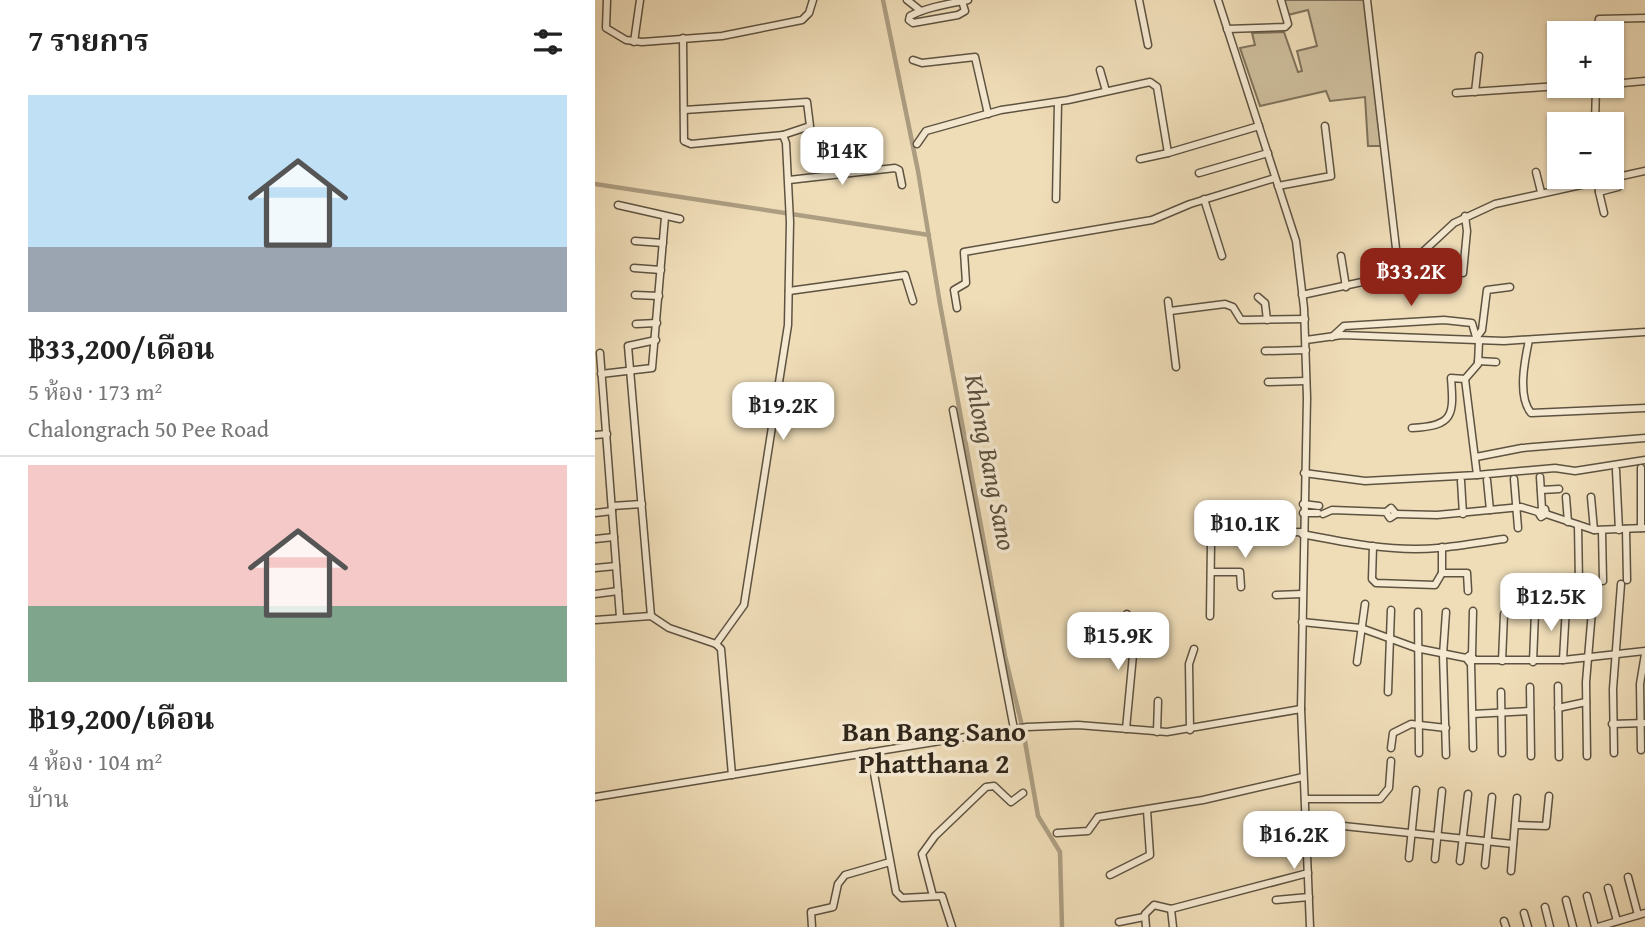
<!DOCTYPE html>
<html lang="th">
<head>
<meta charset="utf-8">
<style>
	body { margin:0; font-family:"Gentium Book Plus","Noto Serif Thai",serif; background:#f6f6f6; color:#222; height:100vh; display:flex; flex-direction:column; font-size:26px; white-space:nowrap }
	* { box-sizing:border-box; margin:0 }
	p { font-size:23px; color:#767676 }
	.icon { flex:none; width:38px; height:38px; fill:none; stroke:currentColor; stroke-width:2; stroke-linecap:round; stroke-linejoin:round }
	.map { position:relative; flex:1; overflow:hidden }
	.side { display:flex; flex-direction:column; background:#fff; width:595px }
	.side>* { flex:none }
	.controls { position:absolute; left:952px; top:21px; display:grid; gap:14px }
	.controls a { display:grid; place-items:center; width:77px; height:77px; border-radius:0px; background:#fff; box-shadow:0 2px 5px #0004; font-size:35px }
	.price { position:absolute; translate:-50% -60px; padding:0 16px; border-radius:14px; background:#fff; color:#222; font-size:23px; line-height:46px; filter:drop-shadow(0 2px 4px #0008) }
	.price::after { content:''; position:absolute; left:50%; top:42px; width:21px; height:16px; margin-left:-10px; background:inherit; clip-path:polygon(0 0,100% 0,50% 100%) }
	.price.selected { background:#8f2418; color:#fff }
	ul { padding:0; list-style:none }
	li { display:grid; align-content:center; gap:14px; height:371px; padding:0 28px }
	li+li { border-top:2px solid #e0e0e0 }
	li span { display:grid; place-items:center; height:217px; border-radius:0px; color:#555 }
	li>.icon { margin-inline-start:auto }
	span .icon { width:126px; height:126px; fill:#fffc; stroke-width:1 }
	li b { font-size:30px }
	h2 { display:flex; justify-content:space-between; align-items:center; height:84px; padding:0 28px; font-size:30px }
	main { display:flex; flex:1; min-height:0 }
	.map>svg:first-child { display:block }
	.green { fill:#cebe9d; stroke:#7e725b; stroke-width:2 }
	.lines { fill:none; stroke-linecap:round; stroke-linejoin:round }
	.canal { stroke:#ad9e82; stroke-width:4.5 }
	.minor-casing { stroke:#5e5341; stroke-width:9 }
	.minor { stroke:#f5e9d1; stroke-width:6 }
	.labels { text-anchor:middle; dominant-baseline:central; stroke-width:7; stroke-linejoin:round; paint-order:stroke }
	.water-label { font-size:26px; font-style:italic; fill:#5a4f3e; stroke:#f5e9d1 }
	.quarter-label { font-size:28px; font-weight:bold; fill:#2e2519; stroke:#f5e9d1 }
</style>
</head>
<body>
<main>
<section class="side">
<h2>7 รายการ<svg class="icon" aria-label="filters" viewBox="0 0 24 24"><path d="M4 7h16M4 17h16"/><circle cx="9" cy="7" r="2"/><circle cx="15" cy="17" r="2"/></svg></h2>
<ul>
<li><span style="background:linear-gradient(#bfe0f5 70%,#9aa5b1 0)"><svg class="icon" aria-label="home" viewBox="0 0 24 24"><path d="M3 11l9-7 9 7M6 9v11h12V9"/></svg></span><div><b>฿33,200/เดือน</b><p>5 ห้อง · 173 m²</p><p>Chalongrach 50 Pee Road</p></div></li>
<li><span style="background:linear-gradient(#f6c9c9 65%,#7fa58c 0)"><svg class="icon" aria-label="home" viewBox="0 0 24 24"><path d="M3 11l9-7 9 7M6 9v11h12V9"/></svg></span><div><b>฿19,200/เดือน</b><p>4 ห้อง · 104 m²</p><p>บ้าน</p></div></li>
</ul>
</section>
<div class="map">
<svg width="1050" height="927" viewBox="0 0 1050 927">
	<rect width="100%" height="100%" fill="#efddb8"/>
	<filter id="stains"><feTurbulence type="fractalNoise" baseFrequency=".00286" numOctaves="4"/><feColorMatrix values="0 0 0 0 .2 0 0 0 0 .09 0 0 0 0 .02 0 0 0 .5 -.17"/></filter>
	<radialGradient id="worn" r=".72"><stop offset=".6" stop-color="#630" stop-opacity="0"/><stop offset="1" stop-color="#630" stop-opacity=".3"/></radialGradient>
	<polygon class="green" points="688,0 769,0 786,146 773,146 770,97 735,101 731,91 665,106 645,48 660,45 657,33 689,32 703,72 707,71 702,51 722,46 713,10 693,15"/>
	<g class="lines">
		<g class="canal">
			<polyline points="288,0 323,171 345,304 410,656 428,730 443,816 465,852 467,927"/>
			<polyline points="0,184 334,235"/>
		</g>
		<g class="minor-casing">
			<g id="minor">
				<polyline points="12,0 11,28 31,40 47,42 127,36 207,20 214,13 218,0"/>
				<polyline points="312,0 326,11"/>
				<polyline points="544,0 553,45"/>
				<polyline points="623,0 701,241 709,308 712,398 706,709 715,927"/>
				<polyline points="772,0 804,274"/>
				<path d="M 367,1 L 370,11 L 363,15 L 318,23 L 314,20 L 315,16 C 332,7 354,4 373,0"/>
				<polyline points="632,29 690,27 693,24 686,0"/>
				<polyline points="1002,33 1004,19 1050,18"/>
				<polyline points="88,38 89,141 96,144 188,135 191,143 195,222 193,325 149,605 121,644"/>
				<polyline points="39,42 45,0"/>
				<polyline points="318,60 327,63 380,57 393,114"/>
				<polyline points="505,70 511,91"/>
				<polyline points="1017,84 1050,81"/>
				<polyline points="880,92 884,56"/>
				<polyline points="861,93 964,86"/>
				<polyline points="89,110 212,102 215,126 188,135"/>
				<polyline points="962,121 1000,116"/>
				<polyline points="1000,124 1001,86"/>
				<polyline points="322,144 331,131 406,110 473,100 555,82 562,87 573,153 664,126"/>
				<polyline points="545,159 573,153"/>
				<polyline points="941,172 946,192"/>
				<polyline points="604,173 673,153"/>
				<polyline points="194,180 300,168 304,170 307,185"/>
				<polyline points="1003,180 1004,192 1023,187"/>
				<polyline points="683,186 736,176 730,126"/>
				<polyline points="1004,192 1009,213"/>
				<polyline points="461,199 463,102"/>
				<polyline points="609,199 627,256"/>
				<polyline points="23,205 85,219"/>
				<polyline points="40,241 68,243"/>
				<polyline points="746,256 751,287"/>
				<polyline points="39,268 66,270"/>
				<polyline points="868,273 872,231 870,216"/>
				<polyline points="194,291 310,275 318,301"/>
				<polyline points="40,295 64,296"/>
				<polyline points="707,295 804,274 859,223 900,204 1050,171"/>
				<polyline points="663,297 670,303 672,320"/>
				<polyline points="573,301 581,367"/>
				<polyline points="362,308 359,290 371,283 369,252 557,220 595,204 680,178"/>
				<polyline points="575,311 630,304 638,307 646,320 710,319"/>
				<polyline points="41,324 62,323"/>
				<polyline points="737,337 749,326 849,320 877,323 881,337"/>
				<polyline points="881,338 887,330 892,290 915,287"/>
				<polyline points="711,340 747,335 909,341 1050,332"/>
				<path d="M 934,340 C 930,359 922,396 936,413 L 1050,408"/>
				<polyline points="670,351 711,350"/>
				<polyline points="5,353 25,617"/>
				<polyline points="883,361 901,362"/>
				<polyline points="6,374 57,368 70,217"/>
				<polyline points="870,379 883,364 884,341"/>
				<polyline points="673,382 711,381"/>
				<polyline points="358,410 419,729"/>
				<polyline points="0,435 12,434"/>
				<polyline points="881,457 927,448 1050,438"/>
				<polyline points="1021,470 1024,530"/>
				<path d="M 709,473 L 770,481 L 882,475 L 870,379 L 856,378 C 859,415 859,426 817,428"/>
				<polyline points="882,475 960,468 980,471 1050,460"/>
				<polyline points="945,477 947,509"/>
				<polyline points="919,479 923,528"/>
				<polyline points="892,480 895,510"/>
				<polyline points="866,481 868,514"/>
				<polyline points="946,490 964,489"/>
				<polyline points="971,497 973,522"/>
				<polyline points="996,497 999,530"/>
				<polyline points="708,504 724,506"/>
				<polyline points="17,506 47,504"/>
				<polyline points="0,513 17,511"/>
				<polyline points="708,513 723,513"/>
				<polyline points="728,514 737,510 791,512 796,508 801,514 795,518 791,512"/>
				<polyline points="801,514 842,515 926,507 943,512 946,517 951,514 950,509 943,512"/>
				<polyline points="951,514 999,530 1050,528"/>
				<polyline points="983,525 984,583"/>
				<polyline points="1046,528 1046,468"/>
				<polyline points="1031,529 1032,580"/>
				<polyline points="1007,531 1008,581"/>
				<path d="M 707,534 C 752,543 798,552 843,548 C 865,546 887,542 909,539"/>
				<polyline points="0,539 19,537"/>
				<polyline points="778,546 777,579 781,583 840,585 847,573"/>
				<polyline points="847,547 847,573 872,573 873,591"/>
				<polyline points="0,568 21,566"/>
				<polyline points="616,572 645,572 646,587"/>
				<polyline points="985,585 999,587 991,682 992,756"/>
				<polyline points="0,594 23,591"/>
				<polyline points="681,595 707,594"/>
				<polyline points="823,612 824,753"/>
				<polyline points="851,612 848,655 851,755"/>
				<polyline points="56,616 33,346 61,340"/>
				<polyline points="615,616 616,543 620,534 707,532"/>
				<polyline points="0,620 56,616 74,628 121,644 126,649 137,775"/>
				<polyline points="707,622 766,628 821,648 871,658 875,655 879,659 875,663 871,658"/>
				<polyline points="877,655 878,611"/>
				<polyline points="879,660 968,660 1050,651"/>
				<polyline points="968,660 971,607"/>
				<polyline points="907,661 909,614"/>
				<polyline points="762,662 770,604"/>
				<polyline points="938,662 940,612"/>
				<polyline points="876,663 878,748"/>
				<polyline points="963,686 964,757"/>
				<polyline points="935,687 936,756"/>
				<polyline points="793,692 796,610"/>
				<polyline points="906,692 907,753"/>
				<polyline points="963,708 991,702"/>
				<polyline points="878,714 935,711"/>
				<polyline points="1017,724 1050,723"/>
				<polyline points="531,729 538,655 532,614"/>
				<polyline points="595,730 594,664 599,649"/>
				<polyline points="562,732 563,701"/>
				<polyline points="796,748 798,733 816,724 851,728"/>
				<polyline points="1046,750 1045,684 1050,654"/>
				<polyline points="275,752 301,892 307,898 347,896 357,927"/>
				<polyline points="1019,753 1018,689 1026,584"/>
				<polyline points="0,797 432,727 483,725 572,732 706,709"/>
				<polyline points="710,799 785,799 794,788 796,761"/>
				<polyline points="711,822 918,844"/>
				<polyline points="920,825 951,826 954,796"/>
				<polyline points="462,833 493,831 503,817 608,800 708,777"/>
				<polyline points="814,858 821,790"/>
				<polyline points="840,859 847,791"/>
				<polyline points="865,861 873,794"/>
				<polyline points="890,865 897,797"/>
				<polyline points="916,871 922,798"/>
				<polyline points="515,875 555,855 552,810"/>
				<polyline points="1033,877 1043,915"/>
				<polyline points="1013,888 1022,921"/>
				<polyline points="338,896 327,854 340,836 391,787 399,786 416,802 428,793"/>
				<polyline points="992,896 1000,927"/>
				<polyline points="681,900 714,897"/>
				<polyline points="971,900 978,927"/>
				<polyline points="950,907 955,927"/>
				<polyline points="576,909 578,927"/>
				<polyline points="929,913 933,927"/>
				<polyline points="909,921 911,927"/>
				<polyline points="524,922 549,917"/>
				<polyline points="217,927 216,912 238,907 243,884 250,875 295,862"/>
				<polyline points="551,927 550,914 559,905 576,909 713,873"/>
				<polyline points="1003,927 1050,913"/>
			</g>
		</g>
		<use href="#minor" class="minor"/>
	</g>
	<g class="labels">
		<g class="water-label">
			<text transform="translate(396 462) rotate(79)">Khlong Bang Sano</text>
		</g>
		<g class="quarter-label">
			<text x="339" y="730">Ban Bang Sano<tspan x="339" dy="32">Phatthana 2</tspan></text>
		</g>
	</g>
	<rect width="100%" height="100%" filter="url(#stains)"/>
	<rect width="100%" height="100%" fill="url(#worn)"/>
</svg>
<div class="controls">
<a>+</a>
<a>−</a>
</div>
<b class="price" style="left:247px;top:187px">฿14K</b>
<b class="price selected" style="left:816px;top:308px">฿33.2K</b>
<b class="price" style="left:188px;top:442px">฿19.2K</b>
<b class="price" style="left:650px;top:560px">฿10.1K</b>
<b class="price" style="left:956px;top:633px">฿12.5K</b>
<b class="price" style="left:523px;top:672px">฿15.9K</b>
<b class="price" style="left:699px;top:871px">฿16.2K</b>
</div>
</main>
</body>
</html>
